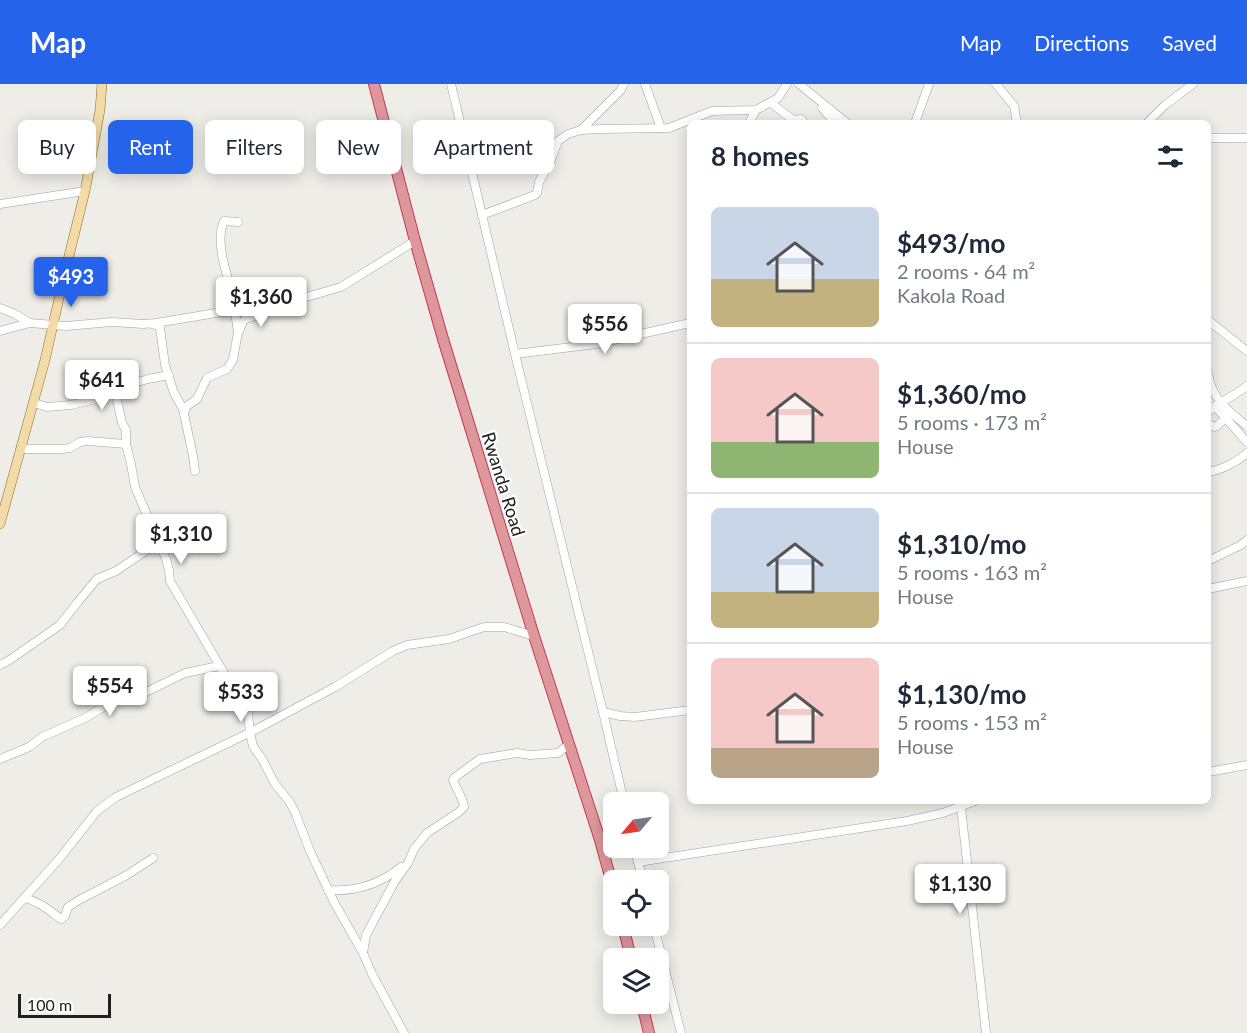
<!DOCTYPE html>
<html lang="en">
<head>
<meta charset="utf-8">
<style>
	body { margin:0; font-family:Lato,sans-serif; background:#f6f6f7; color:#1f2937; height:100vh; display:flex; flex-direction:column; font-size:22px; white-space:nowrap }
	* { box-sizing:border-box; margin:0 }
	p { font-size:20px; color:#747a83 }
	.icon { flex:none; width:33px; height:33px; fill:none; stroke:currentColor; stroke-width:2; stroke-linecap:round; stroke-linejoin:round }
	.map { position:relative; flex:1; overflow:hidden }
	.details { position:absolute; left:687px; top:36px; width:524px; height:684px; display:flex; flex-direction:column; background:#fff; border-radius:9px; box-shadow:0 3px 15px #0003 }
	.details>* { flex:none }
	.top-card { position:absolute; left:18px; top:36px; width:570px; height:54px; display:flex; gap:12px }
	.needle { width:39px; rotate:241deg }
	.buttons { position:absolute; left:603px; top:708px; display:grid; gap:12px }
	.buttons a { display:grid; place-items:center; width:66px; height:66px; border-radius:9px; background:#fff; box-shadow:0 3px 15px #0003; font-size:30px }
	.scale { position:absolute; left:18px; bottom:15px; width:93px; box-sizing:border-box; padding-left:6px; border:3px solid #202020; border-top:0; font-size:16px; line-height:21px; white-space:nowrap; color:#202020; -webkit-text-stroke:4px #fff; paint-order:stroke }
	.price { position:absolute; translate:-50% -51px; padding:0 14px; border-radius:6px; background:#fff; color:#222; font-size:20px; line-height:39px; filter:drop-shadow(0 2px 3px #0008) }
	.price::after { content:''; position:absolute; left:50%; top:36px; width:18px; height:14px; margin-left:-9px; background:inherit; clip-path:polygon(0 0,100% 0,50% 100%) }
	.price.on { background:#2563eb; color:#fff }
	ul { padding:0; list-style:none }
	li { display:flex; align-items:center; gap:18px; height:150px; padding:0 24px }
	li+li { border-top:2px solid #e0e1e3 }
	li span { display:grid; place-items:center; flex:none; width:168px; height:120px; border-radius:9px; color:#555 }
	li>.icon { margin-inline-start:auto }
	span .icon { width:72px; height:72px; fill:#fffc; stroke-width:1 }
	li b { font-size:26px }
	h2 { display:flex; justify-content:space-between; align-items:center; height:72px; padding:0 24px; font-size:26px }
	.pill { padding:0 21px; border-radius:9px; background:#fff; box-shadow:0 3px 15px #0003; font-size:21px; line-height:54px }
	.pill.on { background:#2563eb; color:#fff }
	header { display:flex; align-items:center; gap:36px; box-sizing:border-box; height:84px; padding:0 30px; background:#2563eb; color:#fff }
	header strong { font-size:28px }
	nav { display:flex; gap:33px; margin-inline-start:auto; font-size:21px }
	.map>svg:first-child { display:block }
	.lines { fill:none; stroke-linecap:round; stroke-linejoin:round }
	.minor-casing { stroke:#a1a1a1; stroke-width:9 }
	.major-casing { stroke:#8a7111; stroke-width:10 }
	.highway-casing { stroke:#c83959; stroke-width:12 }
	.minor { stroke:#fff; stroke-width:8 }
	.major { stroke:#f2dba9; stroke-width:9 }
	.highway { stroke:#de989c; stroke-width:10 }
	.labels { text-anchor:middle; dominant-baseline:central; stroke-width:4.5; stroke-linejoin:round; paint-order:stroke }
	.street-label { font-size:18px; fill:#202020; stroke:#fff }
</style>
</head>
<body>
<header>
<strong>Map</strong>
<nav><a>Map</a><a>Directions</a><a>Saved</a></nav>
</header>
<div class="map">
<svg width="1247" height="949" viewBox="0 0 1247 949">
	<rect width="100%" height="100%" fill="#efede7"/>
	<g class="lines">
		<g class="minor-casing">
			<g id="minor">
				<polyline points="451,0 515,270 603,628 624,718"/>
				<polyline points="645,0 661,44"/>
				<polyline points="799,0 847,39"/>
				<polyline points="996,0 1014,22 1017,39"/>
				<polyline points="771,19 793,36 801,35 804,39"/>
				<polyline points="822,24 835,39"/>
				<polyline points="749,39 756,26"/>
				<polyline points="915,39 929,0"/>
				<polyline points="1147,39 1165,21 1193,0"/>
				<polyline points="581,46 620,7 624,0"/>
				<polyline points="1208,54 1247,54"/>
				<polyline points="0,120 85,107"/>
				<polyline points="482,131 535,111 537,109 539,98 550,78 558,57 568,50 581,46 601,45 669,44 712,27 756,26 778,14 787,0"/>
				<path d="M 238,138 L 224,137 C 213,160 231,205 240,227"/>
				<polyline points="0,224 15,230 30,239"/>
				<polyline points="1208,236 1247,267"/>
				<polyline points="152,240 158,242 160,244 165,281 174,309 183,325 193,372 195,387"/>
				<polyline points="0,247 30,239 66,242 112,238 143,240 156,239 222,228 250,227 268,224 341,203 415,157"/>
				<polyline points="239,248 243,237 246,235 259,231 267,225"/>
				<polyline points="515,270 596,260 690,239"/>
				<path d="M 1208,289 C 1211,314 1228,327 1247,342"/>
				<polyline points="115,307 122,339 126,346 126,360 131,380 135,403 166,475 169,486 170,497 248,630 250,649 253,662 262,675 275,700 289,717 295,728 310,767 334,818 363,869 372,890 404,949"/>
				<polyline points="34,319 47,323 71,321 100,314 131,300 148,295 169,291"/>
				<polyline points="1215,322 1247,358"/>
				<path d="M 1208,328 C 1220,318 1234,312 1247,302"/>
				<polyline points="184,329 187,322 197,315 207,294 227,285 233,276 238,248 235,228"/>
				<polyline points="1208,342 1211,341 1214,343 1217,342 1230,330"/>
				<polyline points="22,365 62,365 70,364 80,358 88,357 126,360"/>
				<path d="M 1208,388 C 1221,386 1237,378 1247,369"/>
				<polyline points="1208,477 1241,461 1247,456"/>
				<polyline points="1208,505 1247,497"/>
				<polyline points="0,581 8,577 60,541 77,519 97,495 116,487 159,458"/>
				<polyline points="603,628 620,632 635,633 690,626"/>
				<polyline points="0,675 29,663 42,653 85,634 117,615 138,612 185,589 219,582"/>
				<polyline points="1208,688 1247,681"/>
				<polyline points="963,718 961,723 986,949"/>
				<polyline points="634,764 643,796"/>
				<polyline points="638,778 907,737 943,729 975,717"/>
				<path d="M 328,806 C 355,808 380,800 401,783"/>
				<path d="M 25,814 C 40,818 50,827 61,835 L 65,832 L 68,823 L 79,816 L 127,791 L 153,774"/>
				<polyline points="0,841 60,774 97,727 116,713 253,647 335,603 393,567 407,561 449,555 484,543 504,543 534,552"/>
				<polyline points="654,842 681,949"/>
				<path d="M 363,869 L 366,851 L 395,797 L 408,779 L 414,765 L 427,749 L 459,728 L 464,723 C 463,713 456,705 453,696 L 454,694 L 480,675 L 517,669 L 530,671 L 558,669 L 568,661"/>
			</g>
		</g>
		<g class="major-casing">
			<polyline id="major" points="0,440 45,276 65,188 85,107 100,26 102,0"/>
		</g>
		<g class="highway-casing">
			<g id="highway">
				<polyline points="374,0 415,157 443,255 534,552 600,756 614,807"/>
				<polyline points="623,842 631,874"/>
				<polyline points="642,920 649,949"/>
			</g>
		</g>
		<use href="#minor" class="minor"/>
		<use href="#major" class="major"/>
		<use href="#highway" class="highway"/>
	</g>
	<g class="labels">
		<g class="street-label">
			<text transform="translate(504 400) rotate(73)">Rwanda Road</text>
		</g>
	</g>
</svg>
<div class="buttons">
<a><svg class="needle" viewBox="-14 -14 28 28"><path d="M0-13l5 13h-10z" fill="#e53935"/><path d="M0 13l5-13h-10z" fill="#747a83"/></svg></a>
<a><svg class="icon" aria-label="locate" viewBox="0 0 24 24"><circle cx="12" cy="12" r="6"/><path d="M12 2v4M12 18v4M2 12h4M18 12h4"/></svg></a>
<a><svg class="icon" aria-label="layers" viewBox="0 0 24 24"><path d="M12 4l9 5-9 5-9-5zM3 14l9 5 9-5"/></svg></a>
</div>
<div class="scale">100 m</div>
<b class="price on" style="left:71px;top:224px">$493</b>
<b class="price" style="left:261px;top:244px">$1,360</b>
<b class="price" style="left:605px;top:271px">$556</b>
<b class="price" style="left:102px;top:327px">$641</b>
<b class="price" style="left:181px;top:481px">$1,310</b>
<b class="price" style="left:110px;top:633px">$554</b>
<b class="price" style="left:241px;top:639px">$533</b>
<b class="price" style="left:960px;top:831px">$1,130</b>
<div class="top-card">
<a class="pill">Buy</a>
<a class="pill on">Rent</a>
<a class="pill">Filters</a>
<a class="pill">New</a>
<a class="pill">Apartment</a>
</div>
<section class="details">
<h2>8 homes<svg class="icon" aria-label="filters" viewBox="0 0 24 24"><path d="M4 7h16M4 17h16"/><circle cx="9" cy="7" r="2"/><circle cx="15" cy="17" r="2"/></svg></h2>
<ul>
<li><span style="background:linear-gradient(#c9d6e8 60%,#c2b280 0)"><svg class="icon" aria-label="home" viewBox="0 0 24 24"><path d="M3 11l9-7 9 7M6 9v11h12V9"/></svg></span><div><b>$493/mo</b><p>2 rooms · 64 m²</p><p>Kakola Road</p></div></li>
<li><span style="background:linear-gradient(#f6c9c9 70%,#8fb573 0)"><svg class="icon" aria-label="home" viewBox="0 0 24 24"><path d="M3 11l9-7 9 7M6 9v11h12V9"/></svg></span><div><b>$1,360/mo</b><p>5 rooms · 173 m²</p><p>House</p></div></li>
<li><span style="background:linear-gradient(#c9d6e8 70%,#c2b280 0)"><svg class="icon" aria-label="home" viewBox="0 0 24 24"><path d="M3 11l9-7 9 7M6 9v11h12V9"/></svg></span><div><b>$1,310/mo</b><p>5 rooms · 163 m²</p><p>House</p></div></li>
<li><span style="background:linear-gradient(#f6c9c9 75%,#b9a48a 0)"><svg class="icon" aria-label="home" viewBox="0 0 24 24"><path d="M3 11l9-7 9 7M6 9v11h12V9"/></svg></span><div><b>$1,130/mo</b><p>5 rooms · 153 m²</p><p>House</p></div></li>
</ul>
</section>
</div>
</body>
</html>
